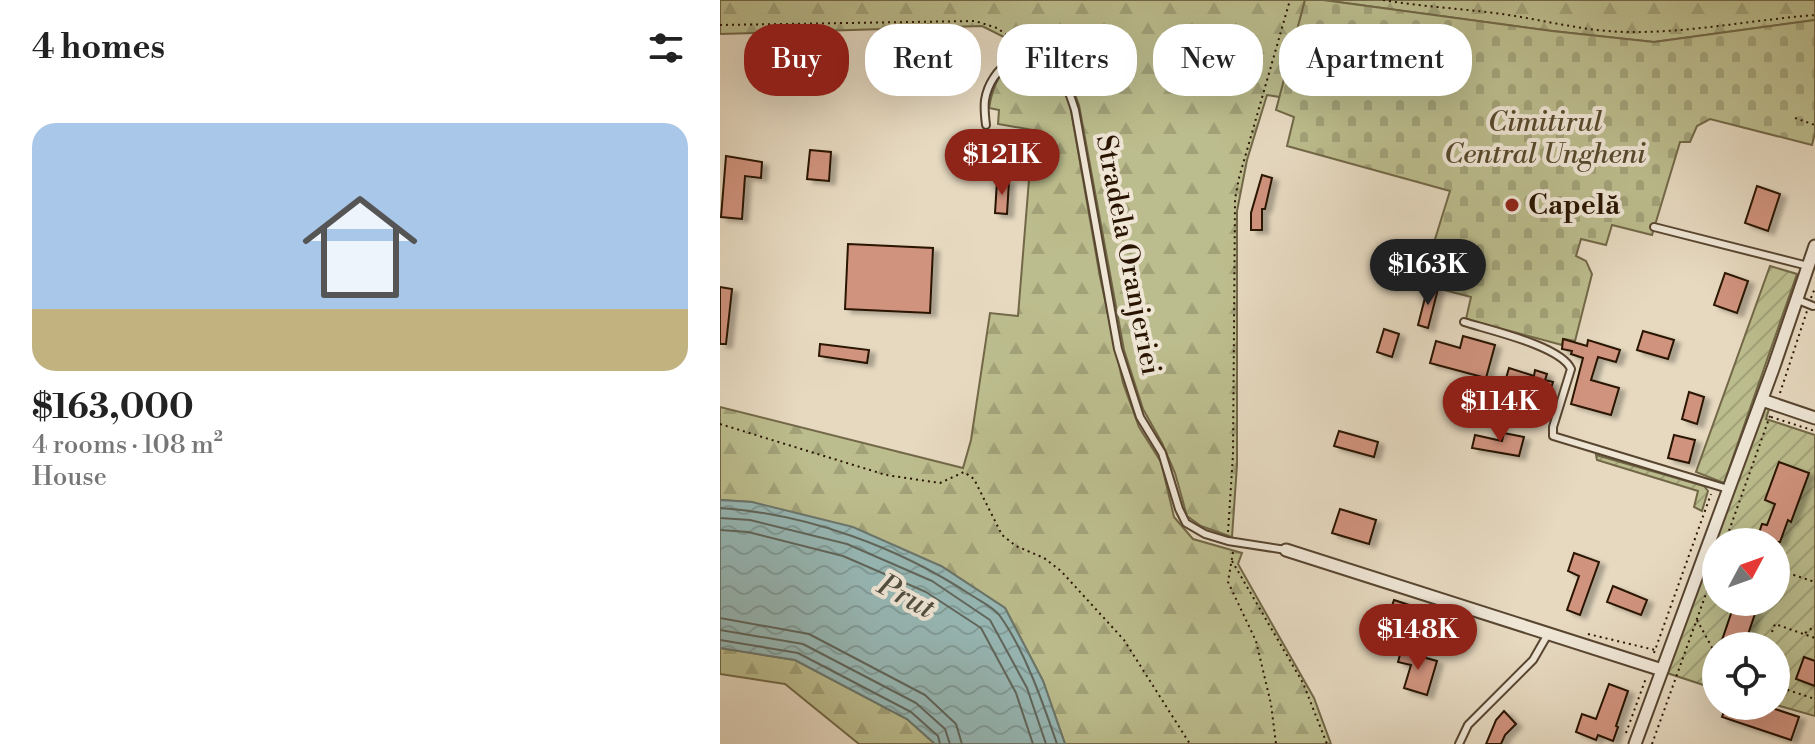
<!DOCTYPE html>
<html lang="en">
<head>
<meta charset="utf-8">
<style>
	body { margin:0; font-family:"Libre Bodoni",serif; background:#f6f6f6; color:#222; height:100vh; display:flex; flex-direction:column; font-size:30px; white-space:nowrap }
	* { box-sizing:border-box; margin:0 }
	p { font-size:26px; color:#767676 }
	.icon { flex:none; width:44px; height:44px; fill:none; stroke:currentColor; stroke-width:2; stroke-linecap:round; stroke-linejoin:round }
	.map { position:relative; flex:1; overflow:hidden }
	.drawer { display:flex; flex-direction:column; background:#fff; width:720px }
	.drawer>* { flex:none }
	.banner { position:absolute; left:24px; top:24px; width:760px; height:72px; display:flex; gap:16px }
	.needle { width:52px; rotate:49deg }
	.fabs { position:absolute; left:982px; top:528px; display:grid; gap:16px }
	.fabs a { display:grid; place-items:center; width:88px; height:88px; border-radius:50%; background:#fff; box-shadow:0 8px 32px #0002; font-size:40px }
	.price { position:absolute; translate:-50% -68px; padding:0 18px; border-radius:28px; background:#8f2418; color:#fff; font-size:26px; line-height:52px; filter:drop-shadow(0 2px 4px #0008) }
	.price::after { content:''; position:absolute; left:50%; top:48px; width:24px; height:18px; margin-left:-12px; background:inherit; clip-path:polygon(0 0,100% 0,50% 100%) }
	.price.selected { background:#222; color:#fff }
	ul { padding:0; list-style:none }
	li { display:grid; align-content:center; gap:16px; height:424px; padding:0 32px }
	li+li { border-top:2px solid #e0e0e0 }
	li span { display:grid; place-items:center; height:248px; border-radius:24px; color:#555 }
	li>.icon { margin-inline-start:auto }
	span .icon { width:144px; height:144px; fill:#fffc; stroke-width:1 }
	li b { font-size:34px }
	h2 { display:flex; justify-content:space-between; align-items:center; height:96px; padding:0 32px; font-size:34px }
	.tag { padding:0 28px; border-radius:32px; background:#fff; box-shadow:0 8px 32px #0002; font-size:28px; line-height:72px }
	.tag.selected { background:#8f2418; color:#fff }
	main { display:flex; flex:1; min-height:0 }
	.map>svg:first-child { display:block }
	.forest { fill:url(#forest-firs); stroke:#726847; stroke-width:2 }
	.cemetery { fill:url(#cemetery-stones); stroke:#726847; stroke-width:2 }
	.garden { fill:url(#garden-furrows); stroke:#726847; stroke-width:2; fill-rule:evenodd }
	.water { fill:url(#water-waves); stroke:#6b776e; stroke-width:2 }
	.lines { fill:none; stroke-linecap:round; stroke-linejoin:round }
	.shore { stroke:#60665c; stroke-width:2 }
	.building { fill:#d0937e; stroke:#291400; stroke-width:2; filter:url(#shadow) }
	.service-casing { stroke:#584530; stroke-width:10 }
	.minor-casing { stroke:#584530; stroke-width:15 }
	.path { stroke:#291400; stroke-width:2; stroke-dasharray:2 4; stroke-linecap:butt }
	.service { stroke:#efe6d6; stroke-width:6 }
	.minor { stroke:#efe6d6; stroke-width:11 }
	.poi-dot { fill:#8f2418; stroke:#efe6d6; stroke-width:3 }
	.labels { text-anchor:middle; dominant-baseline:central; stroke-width:8; stroke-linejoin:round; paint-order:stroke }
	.park-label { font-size:28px; font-style:italic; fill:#55472b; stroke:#efe6d6 }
	.poi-label { font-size:28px; font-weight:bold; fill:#291400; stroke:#efe6d6; text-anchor:start }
	.street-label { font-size:28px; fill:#291400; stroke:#efe6d6 }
	.water-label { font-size:30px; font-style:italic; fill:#504e40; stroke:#efe6d6 }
</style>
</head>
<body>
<main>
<section class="drawer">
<h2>4 homes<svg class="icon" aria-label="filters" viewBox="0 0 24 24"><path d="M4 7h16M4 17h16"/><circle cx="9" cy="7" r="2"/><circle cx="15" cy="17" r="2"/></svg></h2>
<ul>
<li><span style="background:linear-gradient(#a9c7e8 75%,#c2b280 0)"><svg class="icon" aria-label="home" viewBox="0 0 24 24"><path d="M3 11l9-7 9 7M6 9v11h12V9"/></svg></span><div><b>$163,000</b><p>4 rooms · 108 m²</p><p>House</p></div></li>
</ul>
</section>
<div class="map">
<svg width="1095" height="744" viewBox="0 0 1095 744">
	<defs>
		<pattern id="forest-firs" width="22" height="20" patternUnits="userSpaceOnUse" patternTransform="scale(2)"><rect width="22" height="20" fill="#bcbd8e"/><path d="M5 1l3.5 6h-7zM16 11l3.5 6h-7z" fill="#a2a279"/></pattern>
		<pattern id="cemetery-stones" width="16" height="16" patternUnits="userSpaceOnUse" patternTransform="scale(2)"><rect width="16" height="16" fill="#bcbd8e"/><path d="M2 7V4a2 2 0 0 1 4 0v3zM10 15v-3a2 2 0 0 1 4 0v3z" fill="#a2a279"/></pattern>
		<pattern id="garden-furrows" width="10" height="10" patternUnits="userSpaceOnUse" patternTransform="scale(2)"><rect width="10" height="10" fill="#bcbd8e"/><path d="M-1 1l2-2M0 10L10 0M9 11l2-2" fill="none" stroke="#a2a279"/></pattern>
		<pattern id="water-waves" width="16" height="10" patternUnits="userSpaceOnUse" patternTransform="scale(2)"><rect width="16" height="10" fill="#97b9b7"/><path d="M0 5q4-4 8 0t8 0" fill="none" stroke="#829e9c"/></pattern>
		<filter id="shadow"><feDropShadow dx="6" dy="3.5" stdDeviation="2" flood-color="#0004"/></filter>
	</defs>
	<rect width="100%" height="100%" fill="#e6d9c0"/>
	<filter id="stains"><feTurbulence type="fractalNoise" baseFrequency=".0025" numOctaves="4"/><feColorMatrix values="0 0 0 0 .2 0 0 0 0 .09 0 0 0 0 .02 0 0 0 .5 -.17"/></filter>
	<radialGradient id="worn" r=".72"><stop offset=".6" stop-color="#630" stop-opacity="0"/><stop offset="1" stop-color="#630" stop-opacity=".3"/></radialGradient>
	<g class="forest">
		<path d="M 0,0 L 585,0 L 560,97 L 547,95 L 527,160 L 517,211 L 517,465 L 512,537 L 481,526 L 467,516 L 455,473 L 442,443 L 423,409 L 404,350 L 359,105 C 351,83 341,57 317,48 C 310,46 299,48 291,48 L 288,39 L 262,26 L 0,34 Z"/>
		<polygon points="603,0 1095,0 1095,20 934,42 832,31"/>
		<path d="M 302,59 C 328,57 342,84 350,105 L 380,277 L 403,383 L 419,427 L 441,462 L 454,517 L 473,539 L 522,553 L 518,564 L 594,698 L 611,744 L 345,744 L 323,681 L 285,608 L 221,566 L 32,502 L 0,500 L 0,407 L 243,468 L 251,440 L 270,313 L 298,316 L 313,130 L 278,124 L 279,110 L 269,108 C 273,84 280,69 302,59 Z"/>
		<polygon points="0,648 75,660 187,719 215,744 139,744 65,684 0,674"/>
	</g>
	<polygon class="cemetery" points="585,0 603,0 832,31 934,42 1095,20 1095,133 1092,145 990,119 977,126 970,142 960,142 932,235 892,225 886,245 861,239 856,256 866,261 872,274 855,341 844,339 842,345 746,319 751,297 701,284 730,191 567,146 574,117 556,110"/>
	<g class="garden">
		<polygon points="1050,266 1077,274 1004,483 976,472"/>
		<path d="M 1042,407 L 1049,409 L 1046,419 L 1095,435 L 1095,716 L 1056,705 L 1056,646 L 996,646 L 996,689 L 947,673 ZM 996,542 L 1056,542 L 1056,602 L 996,602 Z"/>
		<polygon points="876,455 984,486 988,491 982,511 974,507 978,491 877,460"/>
	</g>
	<polygon class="water" points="0,500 32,502 133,527 221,566 285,608 323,681 345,744 215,744 187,719 75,660 0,648"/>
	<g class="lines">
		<g class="shore">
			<path d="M 0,508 C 88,514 178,547 251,595 C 260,601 274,607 280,616 C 305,651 323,703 337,744"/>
			<polyline points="0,518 30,520 127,544 212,581 270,620 307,688 326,744"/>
			<polyline points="0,530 28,532 123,556 206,592 261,628 296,693 313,744"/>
			<polyline points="0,618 89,634 205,695 236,724 242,744"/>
			<polyline points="0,630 83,644 196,703 225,729 230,744"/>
			<polyline points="0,640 78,653 191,712 218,736 220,744"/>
		</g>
	</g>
	<g class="building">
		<polygon points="90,150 111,152 109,181 87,179"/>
		<polygon points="6,156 42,162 41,178 25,176 22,219 1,217"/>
		<polygon points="542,175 552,178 545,209 542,209 542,230 531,230 531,213"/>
		<polygon points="277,181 289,181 287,214 275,213"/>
		<polygon points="1037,186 1060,194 1048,231 1025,223"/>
		<polygon points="128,244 213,248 210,313 125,309"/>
		<polygon points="1005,273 1028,281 1017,313 994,305"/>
		<polygon points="708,286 718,289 708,328 698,325"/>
		<polygon points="0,287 12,289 6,344 0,344"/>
		<polygon points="664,329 679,334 672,357 657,352"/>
		<polygon points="923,331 954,340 948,359 917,350"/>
		<polygon points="743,336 775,345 766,378 710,363 716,341 740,348"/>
		<polygon points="843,339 867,346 868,340 900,350 896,362 878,357 871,380 899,388 891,415 851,404 863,358 851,354 852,351 842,349"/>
		<polygon points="100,344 149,350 147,363 99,356"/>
		<polygon points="789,368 814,376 815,370 827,374 825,380 833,382 828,397 801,388 796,404 805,407 801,419 783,414 790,394 782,392"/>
		<polygon points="969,392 984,397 977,424 962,419"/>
		<polygon points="619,431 658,442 654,457 614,446"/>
		<polygon points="784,433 804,437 799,456 752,448 755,435 782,441"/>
		<polygon points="954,435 975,440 969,463 948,458"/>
		<polygon points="1059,462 1089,473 1071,522 1068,520 1060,542 1036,542 1042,524 1047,525 1055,504 1045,500"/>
		<polygon points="620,509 656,520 649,544 612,533"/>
		<polygon points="854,553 879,562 860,615 847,610 859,576 848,571"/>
		<polygon points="893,586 927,600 921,615 887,602"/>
		<polygon points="674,600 744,623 740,636 669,614"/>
		<polygon points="1015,602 1039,602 1024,646 1000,646"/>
		<polygon points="681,651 717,661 707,695 684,688 691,665 678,662"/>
		<polygon points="1084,657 1095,661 1095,686 1076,679"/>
		<polygon points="889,684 908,691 896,726 898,727 893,741 878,735 876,740 856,732 862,714 876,719"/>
		<polygon points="1006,706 1046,706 1079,717 1071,740 1002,717"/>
		<polygon points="784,711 796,724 785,735 781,744 766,744 776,720"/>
	</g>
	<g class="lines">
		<g class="service-casing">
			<g id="service">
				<path d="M 266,125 C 265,117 264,108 265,100 C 270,68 305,41 332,66 C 345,78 350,95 355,110 L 398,349 L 420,417 L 442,453 L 459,509 L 466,523 L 485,534 L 508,541 L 566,550"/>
				<polyline points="934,227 1088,266"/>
				<polyline points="1078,300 1093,306"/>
				<path d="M 744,322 C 769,330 841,346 851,369 L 833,427 L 833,436 L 1008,489"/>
				<polyline points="739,744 748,725 813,660 828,634"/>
			</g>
		</g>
		<g class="minor-casing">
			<g id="minor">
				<polyline points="1042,400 1095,418"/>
				<polyline points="566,550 942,670"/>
				<polyline points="915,744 1054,366 1095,246"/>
			</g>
		</g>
		<g class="path">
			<path d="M 663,0 C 698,6 732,8 766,12 C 814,17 858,31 906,32 C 970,33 1032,20 1095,15"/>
			<polyline points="0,25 255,21 277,28 307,49"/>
			<polyline points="1075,118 1095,125"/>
			<polyline points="1091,298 1095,288"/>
			<polyline points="1060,393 1087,311"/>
			<polyline points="1051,417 1095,431"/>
			<polyline points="0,424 166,475 220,483 244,472 254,479 282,535 296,546 324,558 341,571 404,640 470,744"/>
			<polyline points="508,532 513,455 515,199 519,178 570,0"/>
			<polyline points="1005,542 1051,413"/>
			<polyline points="513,552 508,582 536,641 551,704 556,744"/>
			<polyline points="512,561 583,683 607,744"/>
			<polyline points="1062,571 1095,582"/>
			<polyline points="977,620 996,655"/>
			<polyline points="1052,632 1055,624 1095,638"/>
			<polyline points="1085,633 1095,626"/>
			<polyline points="868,634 935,650"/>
			<polyline points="934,653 991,494"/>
			<polyline points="1056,686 1095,699"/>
			<polyline points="906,733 926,678"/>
			<polyline points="932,744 996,566"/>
		</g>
		<use href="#service" class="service"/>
		<use href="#minor" class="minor"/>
	</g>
	<circle class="poi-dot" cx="792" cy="205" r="8"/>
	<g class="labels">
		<g class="park-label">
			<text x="825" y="122">Cimitirul<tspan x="825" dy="32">Central Ungheni</tspan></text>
		</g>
		<g class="poi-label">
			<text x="808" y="205">Capelă</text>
		</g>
		<g class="street-label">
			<text transform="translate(408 255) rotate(79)">Stradela Oranjeriei</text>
		</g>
		<g class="water-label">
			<text transform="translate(186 597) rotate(28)">Prut</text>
		</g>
	</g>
	<rect width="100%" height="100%" filter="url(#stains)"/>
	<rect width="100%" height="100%" fill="url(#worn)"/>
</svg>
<div class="fabs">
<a><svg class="needle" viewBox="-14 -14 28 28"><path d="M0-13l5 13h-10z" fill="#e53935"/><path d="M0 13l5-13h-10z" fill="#767676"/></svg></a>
<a><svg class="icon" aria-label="locate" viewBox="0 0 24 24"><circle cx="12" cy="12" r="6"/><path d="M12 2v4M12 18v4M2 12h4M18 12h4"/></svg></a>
</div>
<b class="price" style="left:282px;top:197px">$121K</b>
<b class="price selected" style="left:708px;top:307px">$163K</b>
<b class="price" style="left:780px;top:444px">$114K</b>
<b class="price" style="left:698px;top:672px">$148K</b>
<div class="banner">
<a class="tag selected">Buy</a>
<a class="tag">Rent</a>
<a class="tag">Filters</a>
<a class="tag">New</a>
<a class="tag">Apartment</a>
</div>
</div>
</main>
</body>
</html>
